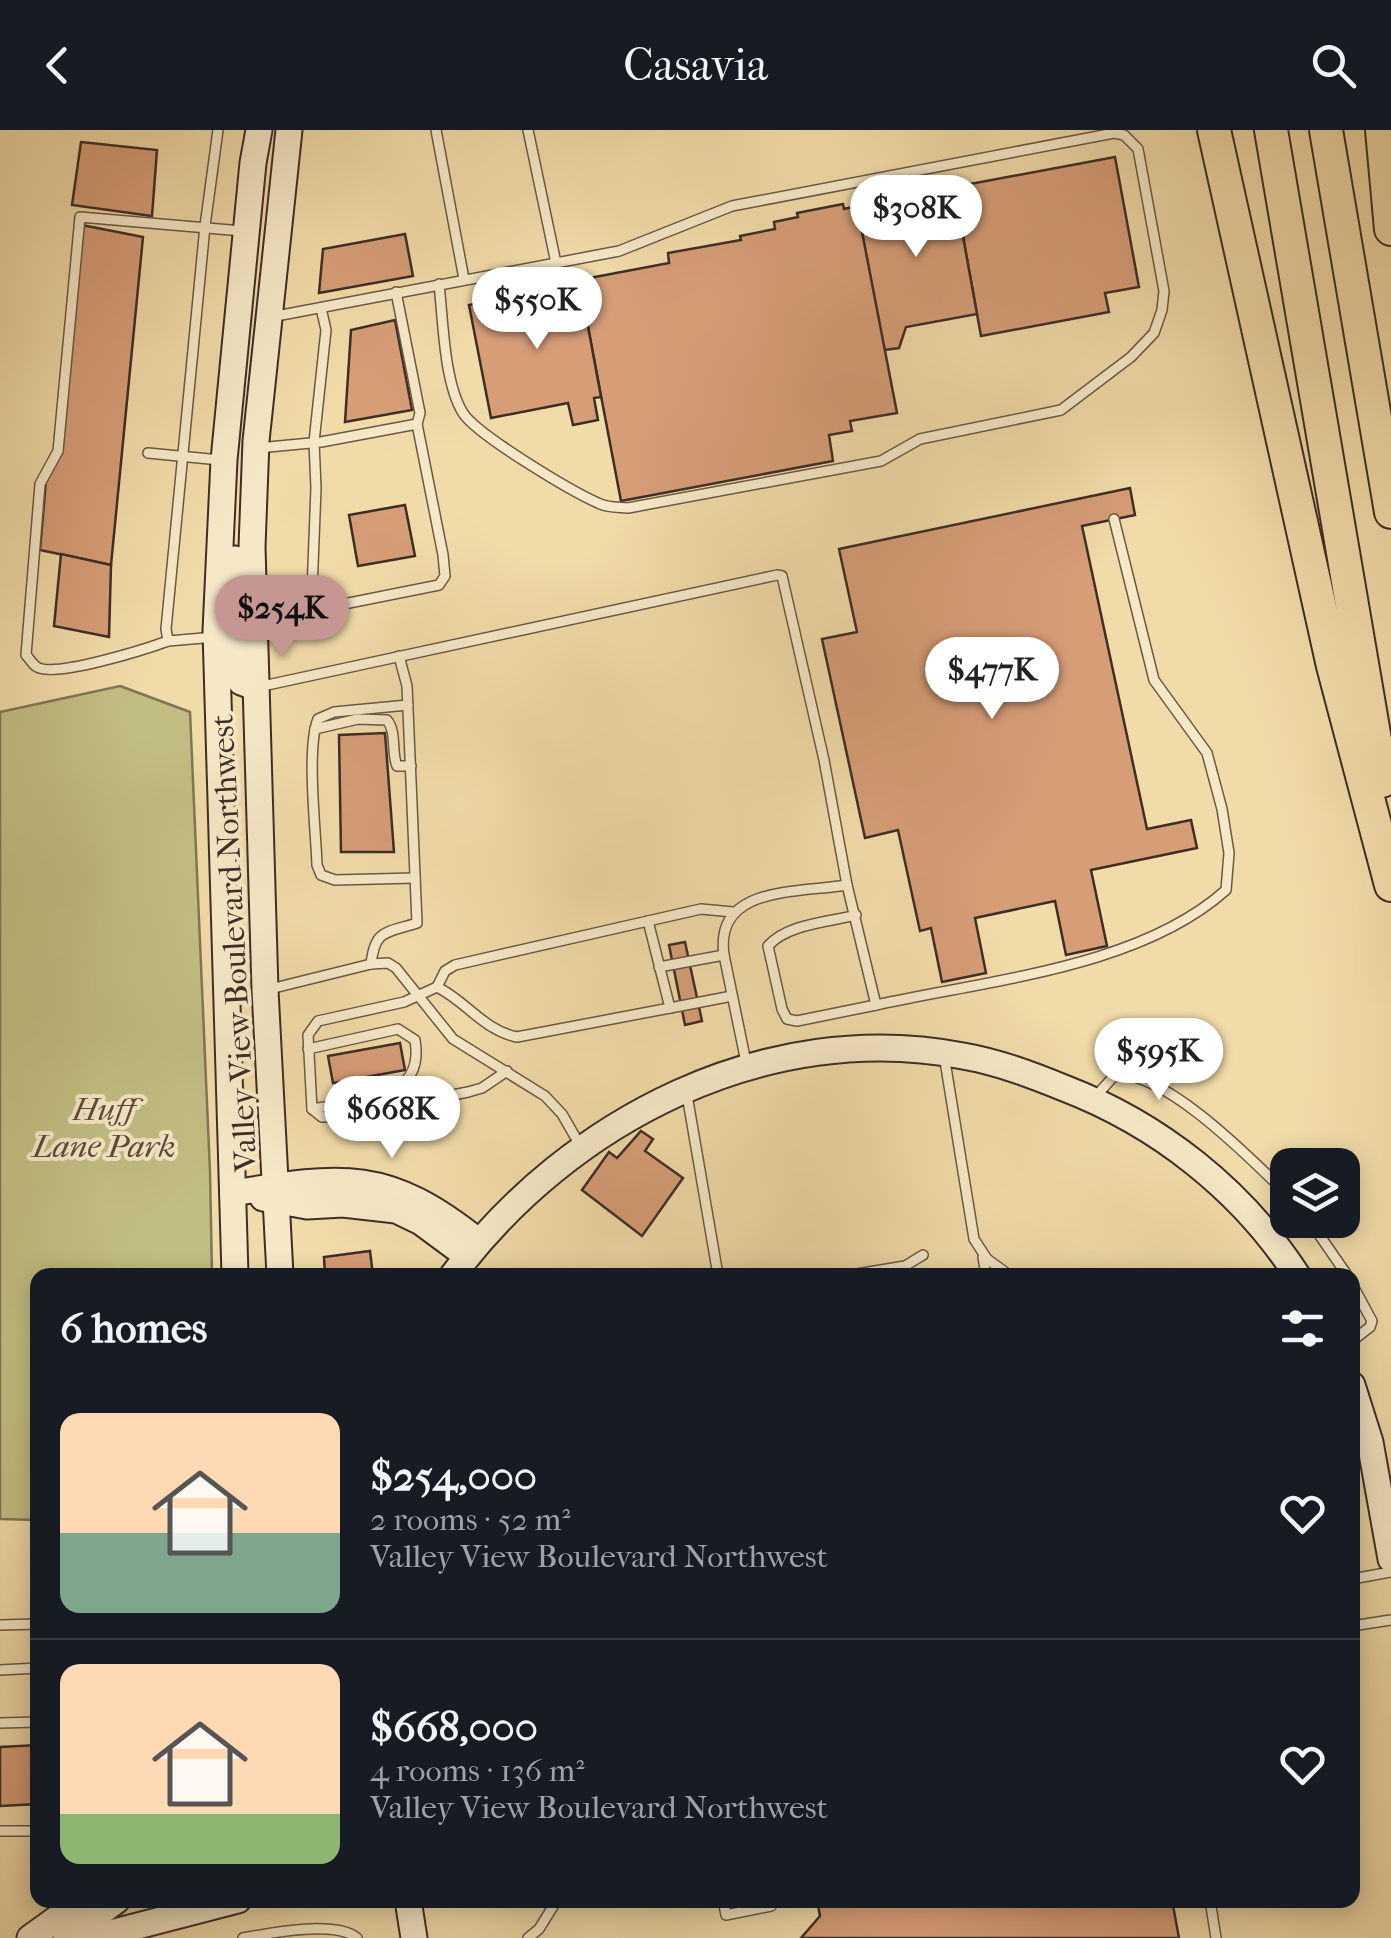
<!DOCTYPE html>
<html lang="en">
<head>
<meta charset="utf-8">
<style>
	body { margin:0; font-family:"IM FELL French Canon",serif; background:#20242c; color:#f1f3f6; height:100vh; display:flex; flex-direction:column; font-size:38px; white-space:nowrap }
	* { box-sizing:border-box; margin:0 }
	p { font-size:32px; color:#9ea1a6 }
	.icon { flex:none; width:55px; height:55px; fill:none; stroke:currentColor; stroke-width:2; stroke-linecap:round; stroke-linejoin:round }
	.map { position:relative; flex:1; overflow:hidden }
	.drawer { position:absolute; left:30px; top:1138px; width:1330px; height:640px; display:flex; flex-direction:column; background:#171b24; border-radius:20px; box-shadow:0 5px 25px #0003 }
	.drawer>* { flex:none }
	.controls { position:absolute; left:1270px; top:1018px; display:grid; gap:20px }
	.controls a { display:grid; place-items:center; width:90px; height:90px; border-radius:20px; background:#171b24; box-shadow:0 5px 25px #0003; font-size:50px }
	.price { position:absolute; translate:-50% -85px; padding:0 22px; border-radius:35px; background:#fff; color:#222; font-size:32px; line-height:65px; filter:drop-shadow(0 2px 5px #0008) }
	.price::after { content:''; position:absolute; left:50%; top:60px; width:30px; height:22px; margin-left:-15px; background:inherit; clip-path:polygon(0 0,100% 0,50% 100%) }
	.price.current { background:#c59692; color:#111 }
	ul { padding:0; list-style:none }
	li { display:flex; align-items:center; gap:30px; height:250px; padding:0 30px }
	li+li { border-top:2px solid #363941 }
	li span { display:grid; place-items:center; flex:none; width:280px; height:200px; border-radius:20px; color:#555 }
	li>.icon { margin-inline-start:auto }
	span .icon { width:120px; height:120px; fill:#fffc; stroke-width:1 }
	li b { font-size:42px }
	h2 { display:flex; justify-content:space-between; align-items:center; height:120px; padding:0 30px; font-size:42px }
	header { display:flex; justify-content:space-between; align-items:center; height:130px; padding:0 30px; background:#171b24; font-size:45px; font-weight:600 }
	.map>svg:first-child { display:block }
	.green { fill:#c2be83; stroke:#807656; stroke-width:2.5 }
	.building { fill:#d69d77; stroke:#3d2e28; stroke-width:2.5 }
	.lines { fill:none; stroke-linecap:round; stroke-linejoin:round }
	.lane-casing { stroke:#6a5948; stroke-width:12 }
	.secondary-casing { stroke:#3d2e28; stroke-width:29 }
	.highway-casing { stroke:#3d2e28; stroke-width:36 }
	.lane { stroke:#f6e8c7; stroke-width:9 }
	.secondary { stroke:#f6e8c7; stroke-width:25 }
	.highway { stroke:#f1dba9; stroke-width:32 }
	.labels { text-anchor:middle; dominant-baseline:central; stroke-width:8; stroke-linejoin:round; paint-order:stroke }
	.street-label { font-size:32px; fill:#3d2e28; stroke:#f6e8c7 }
	.park-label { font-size:32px; font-style:italic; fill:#584b3a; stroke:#f6e8c7 }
</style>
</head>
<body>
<header><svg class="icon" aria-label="back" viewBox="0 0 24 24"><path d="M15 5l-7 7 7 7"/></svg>Casavia<svg class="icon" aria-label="search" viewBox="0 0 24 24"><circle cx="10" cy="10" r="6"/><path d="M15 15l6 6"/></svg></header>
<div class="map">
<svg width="1391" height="1808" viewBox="0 0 1391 1808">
	<rect width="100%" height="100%" fill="#f1dba9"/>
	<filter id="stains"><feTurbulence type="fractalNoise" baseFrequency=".002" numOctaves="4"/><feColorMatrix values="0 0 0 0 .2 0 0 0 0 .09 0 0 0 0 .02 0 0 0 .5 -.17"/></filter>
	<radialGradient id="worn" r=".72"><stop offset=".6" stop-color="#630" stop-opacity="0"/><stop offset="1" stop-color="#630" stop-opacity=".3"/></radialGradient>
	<polygon class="green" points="120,556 190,582 210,1042 212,1145 38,1145 37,1390 0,1389 0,582"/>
	<g class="building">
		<polygon points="81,12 157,20 152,86 72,75"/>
		<polygon points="1115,27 1139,157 1105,163 1109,182 981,206 954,57"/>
		<polygon points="929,54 930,61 954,57 977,184 906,197 899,218 884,220 857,76 894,69 892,61"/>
		<polygon points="843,74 844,79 857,76 897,283 850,291 852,301 829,305 833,331 621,371 579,150 669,133 668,123 741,110 740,106 775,99 774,92 798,87 797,83"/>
		<polygon points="82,95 143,107 111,435 40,420 46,350 62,323"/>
		<polygon points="405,104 413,146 319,163 323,119"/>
		<polygon points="580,153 601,267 594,268 598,290 573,295 568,273 491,288 469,175 507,168 505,160 539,154 540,161"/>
		<polygon points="395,190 412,280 345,292 351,200"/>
		<polygon points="1130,358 1135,385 1082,396 1147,699 1191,690 1197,718 1091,740 1107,816 1066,825 1055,771 975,788 986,843 942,852 931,798 920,801 898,700 865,708 822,509 857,502 839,419"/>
		<polygon points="405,375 415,426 358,436 349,385"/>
		<polygon points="61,424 111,435 109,507 54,496"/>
		<polygon points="385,603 394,722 341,722 339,605"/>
		<polygon points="685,812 702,891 685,895 669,815"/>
		<polygon points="400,913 405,940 333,953 328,926"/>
		<polygon points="641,1001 653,1009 645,1021 683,1048 642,1106 582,1060 609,1022 617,1028"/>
		<polygon points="370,1121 373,1145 325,1145 324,1127"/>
		<polygon points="38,1615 38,1674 0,1676 0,1617"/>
		<polygon points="817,1770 1172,1770 1179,1808 801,1808 820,1786"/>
	</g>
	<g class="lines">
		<g class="lane-casing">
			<g id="lane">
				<polyline points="436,0 464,149"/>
				<polyline points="528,0 556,133"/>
				<polyline points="396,162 420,283 417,294"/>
				<path d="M 271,187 L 619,121 L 732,76 L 1114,3 L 1124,5 L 1138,19 L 1164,161 L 1162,180 L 1154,203 L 1131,227 L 1061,280 L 920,309 L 881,331 L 628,378 C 618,377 607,378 598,373 C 571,361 477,305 463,283 C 444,253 443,189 439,154"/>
				<path d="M 258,318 C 279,316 300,314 321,312 L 417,294 L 443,425 L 445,446 L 439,455 L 334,476 L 318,473 L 312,461 L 316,358 L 314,312 L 326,200 L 321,178"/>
				<polyline points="148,323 220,330"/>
				<polyline points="215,507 168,511 166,499 205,96 218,0"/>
				<path d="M 168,511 C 146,519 55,548 37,537 C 32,534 30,529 26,525 L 40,354 L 58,321 L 80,87 L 242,101"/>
				<path d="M 258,557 L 777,445 L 782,446 L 824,630 L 847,755 C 800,763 714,755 724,825 L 747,937"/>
				<path d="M 408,575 L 334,582 L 318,589 C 306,618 316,701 317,735 L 321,745 L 335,750 L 415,748"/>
				<path d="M 315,599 L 358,589 L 387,590 C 397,602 391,622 397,636 L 411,636"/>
				<path d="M 847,755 L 876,875 L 797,891 L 787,889 L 782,879 L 768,816 C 787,794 829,792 856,785"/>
				<path d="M 371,834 C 375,799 386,803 417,793 L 407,556 L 399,526"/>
				<polyline points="659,837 724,825"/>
				<polyline points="437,857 445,841 455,835 648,791"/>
				<polyline points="266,860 371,834 388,833 396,838 453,909 545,966 562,984 581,1017"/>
				<path d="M 876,875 C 987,850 1139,838 1226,760 L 1229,723 L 1222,679 L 1207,623 L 1154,550 L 1114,389"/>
				<polyline points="670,878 732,866"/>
				<path d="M 308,919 L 398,899 L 415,910 C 426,972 357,970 312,979"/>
				<polyline points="944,925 974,1109 987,1129 1009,1145"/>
				<path d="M 507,941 L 482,958 L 468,962 L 352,985 L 322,987 L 312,979 L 308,905 L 318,891 L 404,872 L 437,857 C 466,871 483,900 517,907 L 670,878 L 648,791 L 701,779 L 733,782"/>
				<polyline points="687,965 718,1145"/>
				<path d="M 1095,967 L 1114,946 C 1161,936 1255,1033 1288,1065"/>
				<polyline points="1309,1090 1347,1145"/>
				<polyline points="983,1127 986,1145"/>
				<polyline points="851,1145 905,1136 923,1125"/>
				<polyline points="1352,1154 1372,1191 1370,1197 1352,1211"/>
				<polyline points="1352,1449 1391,1442"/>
				<polyline points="0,1495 38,1494"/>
				<polyline points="1352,1496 1391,1490"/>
				<polyline points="0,1540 38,1538"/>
				<polyline points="0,1593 38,1592"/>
				<polyline points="0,1701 38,1701"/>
				<polyline points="723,1770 726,1785 771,1776 770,1770"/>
				<polyline points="1210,1770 1216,1808"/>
				<path d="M 243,1808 C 270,1803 336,1790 357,1808"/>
				<polyline points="528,1808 539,1799 557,1770"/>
			</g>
		</g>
		<g class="secondary-casing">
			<g id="secondary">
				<polyline points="235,429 235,543 241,552 255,557"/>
				<path d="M 233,1063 C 343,1045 387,1038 479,1112"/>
				<polyline points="263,1068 307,1076 343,1074 396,1080 421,1092 467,1126"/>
				<polyline points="235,1145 216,501 224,330 253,33 259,0"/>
				<polyline points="280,1145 265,860 252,417 256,311 289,0"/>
				<path d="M 453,1145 C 569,990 767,888 963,926 C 998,932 1032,945 1064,958 C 1158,994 1242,1060 1297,1145"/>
				<polyline points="1352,1255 1370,1312 1391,1429"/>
				<polyline points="408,1770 414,1808"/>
				<polyline points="30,1808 83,1770"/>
				<polyline points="66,1808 117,1770"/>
				<polyline points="91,1808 238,1770"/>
			</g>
		</g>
		<g class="highway-casing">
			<g id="highway">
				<polyline points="1214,0 1333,536 1391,755"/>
				<polyline points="1271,0 1382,651"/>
				<polyline points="1326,0 1391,382"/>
				<polyline points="1382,0 1391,99"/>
			</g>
		</g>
		<use href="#lane" class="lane"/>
		<use href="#secondary" class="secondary"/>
		<use href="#highway" class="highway"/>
	</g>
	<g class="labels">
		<g class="street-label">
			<text transform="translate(234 813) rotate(-93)">Valley View Boulevard Northwest</text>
		</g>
		<g class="park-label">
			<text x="104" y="979">Huff<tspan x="104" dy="37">Lane Park</tspan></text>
		</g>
	</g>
	<rect width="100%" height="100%" filter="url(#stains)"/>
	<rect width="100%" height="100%" fill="url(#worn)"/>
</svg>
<div class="controls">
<a><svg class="icon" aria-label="layers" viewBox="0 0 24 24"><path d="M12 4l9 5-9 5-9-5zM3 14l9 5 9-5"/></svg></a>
</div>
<b class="price" style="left:916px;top:130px">$308K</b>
<b class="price" style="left:537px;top:222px">$550K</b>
<b class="price current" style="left:282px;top:530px">$254K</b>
<b class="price" style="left:992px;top:592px">$477K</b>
<b class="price" style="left:1159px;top:973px">$595K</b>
<b class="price" style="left:392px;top:1031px">$668K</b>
<section class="drawer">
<h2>6 homes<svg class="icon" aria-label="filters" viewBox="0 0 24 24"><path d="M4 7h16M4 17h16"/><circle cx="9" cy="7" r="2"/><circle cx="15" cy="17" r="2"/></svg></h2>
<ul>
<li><span style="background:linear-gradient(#ffd9b3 60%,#7fa58c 0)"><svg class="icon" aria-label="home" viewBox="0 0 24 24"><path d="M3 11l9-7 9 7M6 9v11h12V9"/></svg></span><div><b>$254,000</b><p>2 rooms · 52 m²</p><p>Valley View Boulevard Northwest</p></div><svg class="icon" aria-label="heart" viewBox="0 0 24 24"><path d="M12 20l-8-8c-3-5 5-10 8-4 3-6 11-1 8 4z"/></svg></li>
<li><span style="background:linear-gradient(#ffd9b3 75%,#8fb573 0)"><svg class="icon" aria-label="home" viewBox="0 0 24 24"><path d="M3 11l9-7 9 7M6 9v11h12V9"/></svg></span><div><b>$668,000</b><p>4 rooms · 136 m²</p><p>Valley View Boulevard Northwest</p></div><svg class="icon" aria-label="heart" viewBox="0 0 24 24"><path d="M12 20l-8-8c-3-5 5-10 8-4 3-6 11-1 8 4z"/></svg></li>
</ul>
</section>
</div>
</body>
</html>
